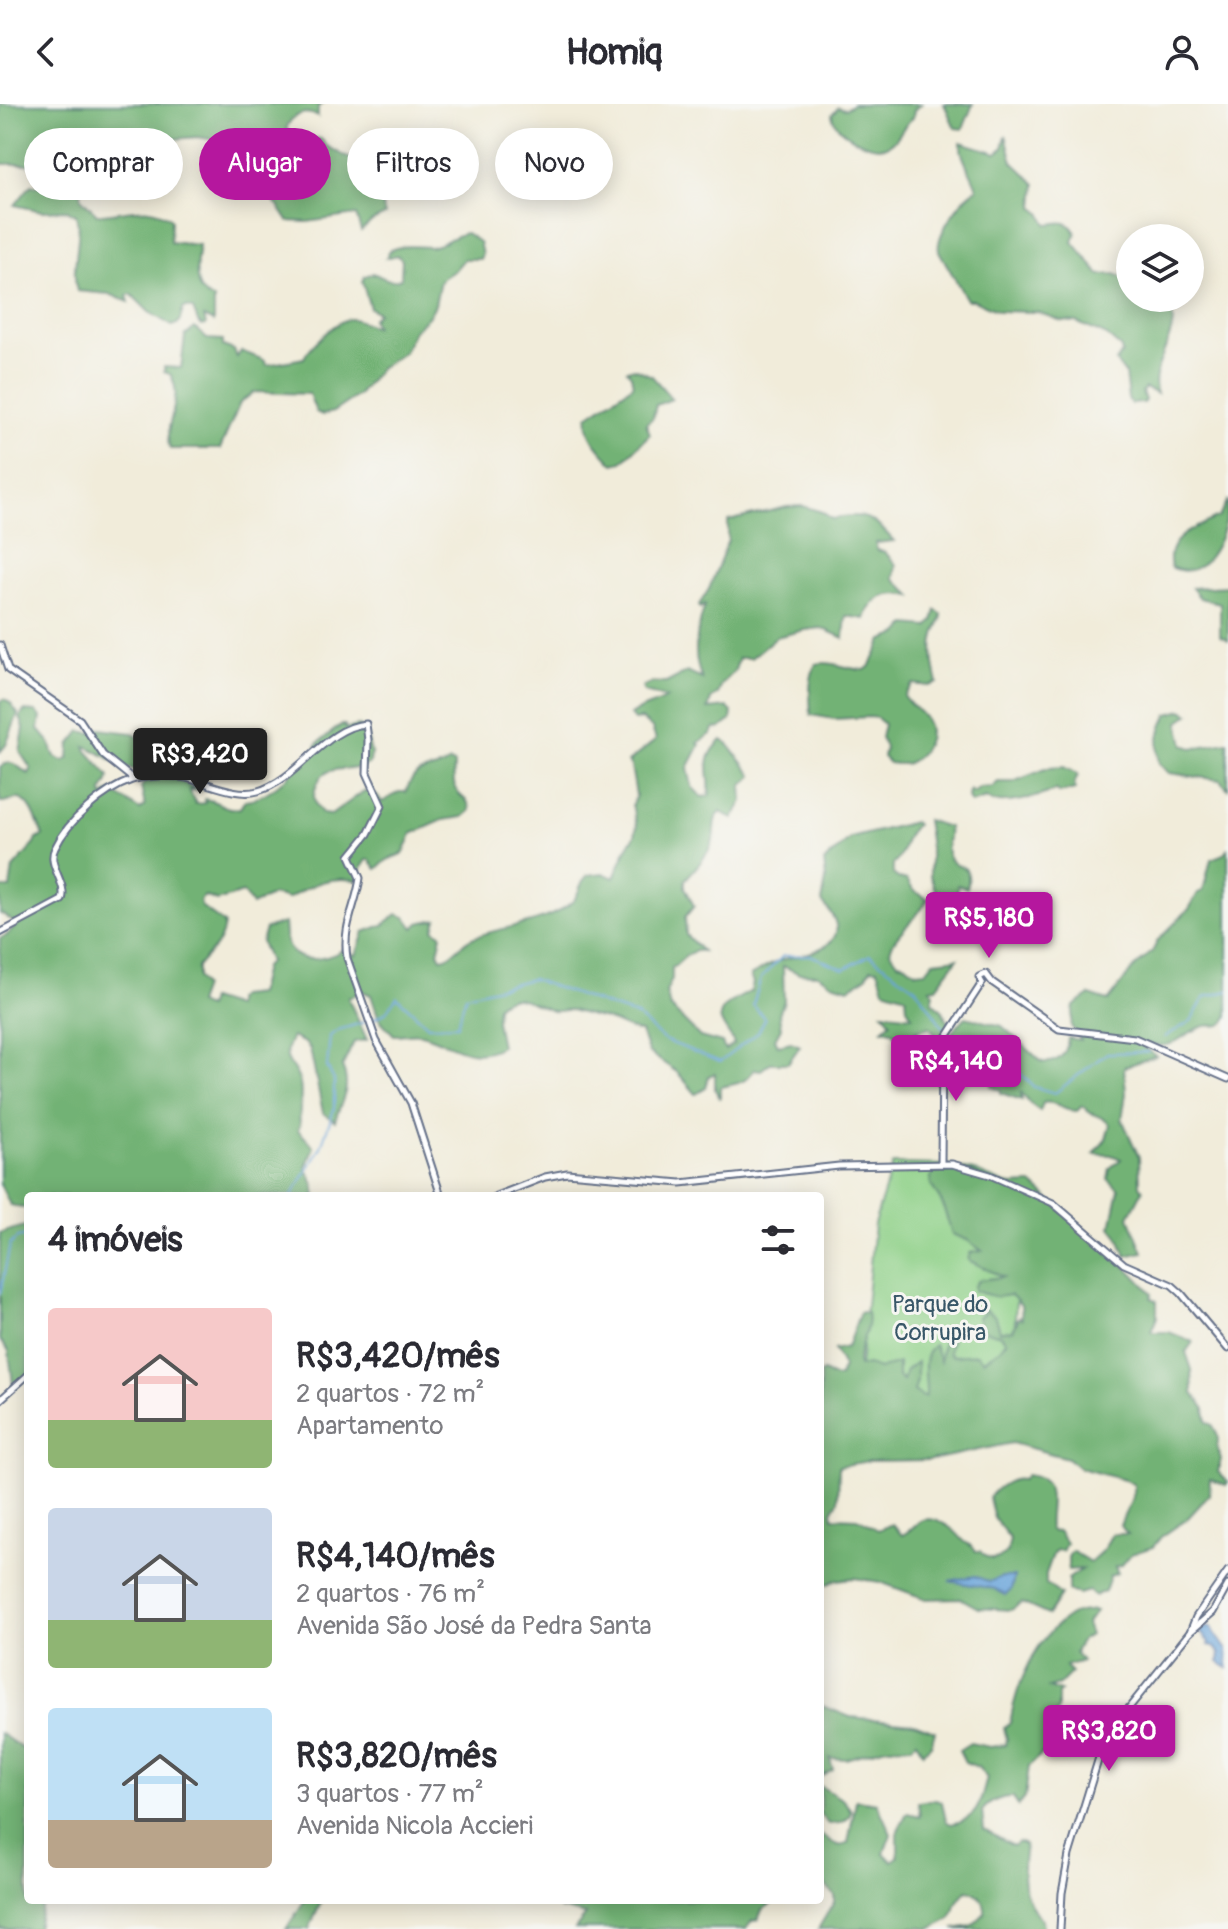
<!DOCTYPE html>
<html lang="pt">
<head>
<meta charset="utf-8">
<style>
	body { margin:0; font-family:Pangolin,sans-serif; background:#f2f2f3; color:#2b2b33; height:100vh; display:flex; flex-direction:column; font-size:30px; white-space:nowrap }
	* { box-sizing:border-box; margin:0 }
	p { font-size:26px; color:#7c7c81 }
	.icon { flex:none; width:44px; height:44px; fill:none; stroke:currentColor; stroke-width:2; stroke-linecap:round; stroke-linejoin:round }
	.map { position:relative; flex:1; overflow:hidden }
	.panel { position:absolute; left:24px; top:1088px; width:800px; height:712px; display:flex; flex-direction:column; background:#fff; border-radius:8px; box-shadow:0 4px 20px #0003 }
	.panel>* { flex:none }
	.top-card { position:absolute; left:24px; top:24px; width:800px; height:72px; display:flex; gap:16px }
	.controls { position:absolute; left:1116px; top:120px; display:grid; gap:16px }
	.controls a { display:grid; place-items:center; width:88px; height:88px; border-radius:50%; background:#fff; box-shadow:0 4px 20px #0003; font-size:40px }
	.price { position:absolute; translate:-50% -68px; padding:0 18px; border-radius:8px; background:#b5179e; color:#fff; font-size:26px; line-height:52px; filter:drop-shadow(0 2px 4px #0008) }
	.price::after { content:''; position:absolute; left:50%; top:48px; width:24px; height:18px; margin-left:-12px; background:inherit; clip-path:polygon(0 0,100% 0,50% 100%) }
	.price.current { background:#222; color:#fff }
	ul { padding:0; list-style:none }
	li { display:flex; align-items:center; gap:24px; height:200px; padding:0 24px }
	li span { display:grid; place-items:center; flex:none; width:224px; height:160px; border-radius:8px; color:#555 }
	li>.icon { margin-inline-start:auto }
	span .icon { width:96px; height:96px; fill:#fffc; stroke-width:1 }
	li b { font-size:34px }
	h2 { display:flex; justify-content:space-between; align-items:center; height:96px; padding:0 24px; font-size:34px }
	.chip { padding:0 28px; border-radius:36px; background:#fff; box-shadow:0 4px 20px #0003; font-size:28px; line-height:72px }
	.chip.current { background:#b5179e; color:#fff }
	header { display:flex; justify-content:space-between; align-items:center; height:104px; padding:0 24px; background:#fff; font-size:36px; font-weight:800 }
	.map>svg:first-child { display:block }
	.green { fill:#8ed087; stroke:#548072; stroke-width:2 }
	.forest { fill:#72b274; stroke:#467069; stroke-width:2 }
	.water { fill:#69a4da; stroke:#426a9c; stroke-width:2 }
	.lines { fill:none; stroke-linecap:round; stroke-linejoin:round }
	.stream { stroke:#69a4da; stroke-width:2 }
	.tertiary-casing { stroke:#667189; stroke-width:9 }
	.tertiary { stroke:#fff; stroke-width:5 }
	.labels { text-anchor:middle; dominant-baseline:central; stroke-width:6; stroke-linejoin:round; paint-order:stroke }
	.park-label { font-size:24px; fill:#385768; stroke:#f6f6f2 }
</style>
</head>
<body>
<header><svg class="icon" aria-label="back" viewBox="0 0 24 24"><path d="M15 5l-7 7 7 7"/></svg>Homiq<svg class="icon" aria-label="person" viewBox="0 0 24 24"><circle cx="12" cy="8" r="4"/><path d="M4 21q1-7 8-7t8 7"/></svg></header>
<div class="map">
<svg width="1228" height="1825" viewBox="0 0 1228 1825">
	<rect width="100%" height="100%" fill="#f6f6f2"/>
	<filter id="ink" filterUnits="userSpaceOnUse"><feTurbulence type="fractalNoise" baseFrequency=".0125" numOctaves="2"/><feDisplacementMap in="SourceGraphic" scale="16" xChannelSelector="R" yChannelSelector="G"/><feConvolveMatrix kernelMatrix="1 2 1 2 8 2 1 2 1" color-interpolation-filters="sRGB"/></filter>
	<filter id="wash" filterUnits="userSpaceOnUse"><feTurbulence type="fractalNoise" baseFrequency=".006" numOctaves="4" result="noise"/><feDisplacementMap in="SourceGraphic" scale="32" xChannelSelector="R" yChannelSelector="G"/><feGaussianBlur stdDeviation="1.8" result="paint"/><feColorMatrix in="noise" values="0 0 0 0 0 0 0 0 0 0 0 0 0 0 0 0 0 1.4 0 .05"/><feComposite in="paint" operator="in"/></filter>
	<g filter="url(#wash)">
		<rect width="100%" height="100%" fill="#f1ecda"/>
		<polygon class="green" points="893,1060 945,1061 974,1067 1022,1087 1011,1288 890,1298 860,1264 874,1120"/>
		<g class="forest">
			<path d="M 0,0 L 322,0 L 318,3 L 318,13 C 305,5 290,11 286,26 L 301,32 L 321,35 L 327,42 L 372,67 L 372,72 L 384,77 L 382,99 L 385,111 L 372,117 L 361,127 L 356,111 L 307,118 L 288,117 L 278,102 L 253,75 L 240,52 L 217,36 L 197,33 L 163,36 L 127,25 L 105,24 L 83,39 L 84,54 L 93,76 L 81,79 L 81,94 L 97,110 C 123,110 148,97 171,115 L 170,138 L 199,141 C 197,153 193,178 202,188 C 205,192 210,193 214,196 L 214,218 L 204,213 L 206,221 L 202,222 L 198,218 L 193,205 L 186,203 L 183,205 L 179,219 L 172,222 L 149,208 L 131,190 L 127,191 L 129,198 L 109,190 L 77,187 C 70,162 83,137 76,111 L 67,106 L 42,107 L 15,101 L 31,81 L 74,87 L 76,72 L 43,66 L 28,60 L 0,60 Z"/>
			<path d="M 853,0 L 921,0 L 914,6 L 913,14 C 902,21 899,37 887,42 C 872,48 833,28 832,10 L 838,3 L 845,5 Z"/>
			<polygon points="944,0 973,0 963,25 955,24"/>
			<path d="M 1006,31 L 1013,58 L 1036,80 L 1034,103 L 1041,109 L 1047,120 C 1060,119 1067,114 1076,129 L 1073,138 L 1100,171 L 1115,170 L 1130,176 L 1130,194 C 1134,194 1137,196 1141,197 C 1149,199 1157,196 1165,201 C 1190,219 1146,262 1157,290 L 1145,284 L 1142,288 L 1145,296 L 1143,299 L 1132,300 L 1128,295 L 1125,270 L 1116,258 L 1122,249 L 1121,244 L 1107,232 L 1076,218 L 1062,217 L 1037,208 L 998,207 L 974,196 L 967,196 L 939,147 C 935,131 963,92 977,85 C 973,69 959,54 961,38 L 997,49 L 1003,44 Z"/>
			<path d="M 466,129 L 479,138 L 482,150 L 480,155 L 464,155 L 455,166 L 440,176 L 435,201 L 428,213 L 414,226 L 404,248 L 380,264 L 358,291 L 333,308 L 322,311 L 316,308 L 309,290 L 254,288 L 240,299 L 220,345 L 170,345 C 161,322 186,296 170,270 L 164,268 L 164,263 L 181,264 L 185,232 L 195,224 L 207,235 L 223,236 L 223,242 L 234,246 L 237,253 L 241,247 L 264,256 L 267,261 L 304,254 C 308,244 337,216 349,215 C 358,214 367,221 375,223 L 372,215 L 378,209 L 370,204 L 362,177 L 365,172 L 373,169 C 381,172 391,180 401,174 L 402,156 L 397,151 L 386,154 L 390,146 C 403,140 416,143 430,143 C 442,142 453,131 466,129 Z"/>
			<path d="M 634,264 L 652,272 L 672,295 L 656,301 L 653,314 L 646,319 L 650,330 L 622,358 L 614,360 C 602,347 584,331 588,312 L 633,281 L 631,271 L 627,266 Z"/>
			<path d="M 1228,396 C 1228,423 1208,482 1171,463 C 1163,434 1198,422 1219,413 Z"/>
			<path d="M 803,402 L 822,408 L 832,415 C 864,407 873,414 894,437 L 876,439 L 876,446 L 885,448 L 896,461 L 894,474 L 912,492 C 889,487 872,492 865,515 L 846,512 L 844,534 L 821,524 L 805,526 L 776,533 L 751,554 L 739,554 L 735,566 L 722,580 L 718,590 L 711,595 L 708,605 L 727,603 L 732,608 L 731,616 L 721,624 L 713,625 L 711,630 L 698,639 L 700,641 L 688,664 L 692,683 L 702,693 L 709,692 C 712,668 699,657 722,636 L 728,640 L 753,672 L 742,682 L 743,697 L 733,715 L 721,708 C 710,718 717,726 712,739 C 706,754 695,764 685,776 L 685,783 L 694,802 L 685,813 L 686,831 L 702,847 C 688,845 683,857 672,864 L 672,875 L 666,888 L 670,903 L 700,933 L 722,939 L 725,946 L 734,940 C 732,933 724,925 721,917 C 715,903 740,894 751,887 L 753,879 L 750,872 C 761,866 773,858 785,855 C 817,848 859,838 822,798 L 826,776 L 824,758 L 851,734 L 914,718 L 916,721 C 902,732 906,750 893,761 L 893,770 L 898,774 L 907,776 L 913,786 L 928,795 C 918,815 894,829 890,847 L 898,858 L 906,860 L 916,868 L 926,867 L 934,857 L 958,854 L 936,883 L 930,884 L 934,889 L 932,898 L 942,906 L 950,921 L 938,942 L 934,928 L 929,923 L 916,927 L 920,938 L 901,937 L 892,927 L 883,925 L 891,918 L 883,908 L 912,912 L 907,904 L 906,892 L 884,885 L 878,865 L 871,864 L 866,873 L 849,884 L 832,879 L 817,870 L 798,869 L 783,862 L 784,897 L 779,910 L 781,924 L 775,935 L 778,941 L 791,938 L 800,942 L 788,959 L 770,959 L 761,966 L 754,965 C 745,981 737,979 720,983 L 720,995 L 715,985 L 715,969 L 709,972 L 706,984 L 696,990 L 678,969 L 648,948 L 641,928 C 626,926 616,917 601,914 C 591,912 581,909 571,906 C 566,905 559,908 553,907 C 535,902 513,883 497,902 L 496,917 L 501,942 C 470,960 449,937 421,930 C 412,928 403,931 394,931 L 379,915 L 371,891 L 362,887 L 348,894 L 367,936 L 354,938 L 342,963 C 352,984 341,997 335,1017 L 323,1009 L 310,945 L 305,939 L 292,933 C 277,958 296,959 300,980 C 303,993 298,1007 300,1020 L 298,1026 L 314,1043 L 306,1063 L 314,1080 L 316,1092 L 28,1092 L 28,1105 L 10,1101 L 0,1080 L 0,834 L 6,832 L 17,821 L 4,811 L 0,810 L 0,784 L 10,784 L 13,764 L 35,740 L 37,735 L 43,732 C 38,721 32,697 19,695 C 12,694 7,699 0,698 L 0,663 C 14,653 17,664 29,670 L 31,665 L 20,648 L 24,624 L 20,613 L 24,607 L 36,608 L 41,613 L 39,625 C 42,630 48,636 50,639 C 54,649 52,654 64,657 L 69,654 L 70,641 L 81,627 L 91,629 L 100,625 L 133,629 L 153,646 L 151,658 L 140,666 C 119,665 103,648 85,642 L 87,647 L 109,672 L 108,678 L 102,688 L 103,693 L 111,687 L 140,706 L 145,702 L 141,683 C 158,658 180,679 201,687 L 189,685 L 196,700 L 205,699 L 204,695 C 218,696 225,707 240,704 L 245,696 C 272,694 295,664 314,647 L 318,639 L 341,621 L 345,621 L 346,625 L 358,622 L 365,624 L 371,649 L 370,659 C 348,673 325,653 315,686 C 312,697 316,702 323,710 L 331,711 L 364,687 L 376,691 L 382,698 L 399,688 L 406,688 C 415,659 432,671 450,658 L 454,660 C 454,668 452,678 456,686 C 462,696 470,695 470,707 L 463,713 L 443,716 L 412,730 L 404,749 L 387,756 L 377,765 L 370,756 L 367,756 L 361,765 L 361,777 C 331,771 313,779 288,795 L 273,791 L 252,801 L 243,789 L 217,797 L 205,792 L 200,796 L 201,802 L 224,820 C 222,841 209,848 197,863 L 197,874 L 203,883 L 197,900 L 207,904 L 210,895 L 235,903 L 235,896 L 239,892 L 258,890 L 264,863 L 269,858 L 261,838 L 265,825 L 284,819 C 285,827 284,837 289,844 C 300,863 335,854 348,842 L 350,850 L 356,851 L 364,828 L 383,821 L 397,810 L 406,813 L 414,824 L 419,819 L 437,815 L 434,825 L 442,831 L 438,848 L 441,854 C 454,853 460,839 472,834 C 504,821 545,822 573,797 C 580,790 578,780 588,771 L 603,769 L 614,774 L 626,746 L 635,731 L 637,722 L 632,701 L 636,691 L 631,662 L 628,658 L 656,636 L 652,624 L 641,615 L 634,616 L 630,611 C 642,603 655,601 667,594 L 644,588 L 642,583 L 652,579 L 666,579 L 687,568 L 702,575 C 691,551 697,526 705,501 L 700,504 L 699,501 L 709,485 L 728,436 L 728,417 L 787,403 Z"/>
			<polygon points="1228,482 1228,536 1220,532 1220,499 1200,494 1192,484"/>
			<path d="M 936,506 L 942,511 C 941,518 937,524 935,531 C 931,546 934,564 938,579 L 929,582 L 913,580 L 904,592 C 909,602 920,606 925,615 C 935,632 924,651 908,659 C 903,661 895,660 889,659 L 883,653 L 885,644 L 881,634 L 884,620 L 877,614 L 869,613 L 834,615 L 811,611 C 810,594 808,575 816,560 C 833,556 848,566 865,566 L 871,561 L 883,536 L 899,530 L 907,521 L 928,523 L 933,517 Z"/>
			<polygon points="4,595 10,599 18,610 6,641 0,648 0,598"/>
			<path d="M 1182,606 L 1190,610 L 1179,618 L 1184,641 L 1192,644 L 1228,638 L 1228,685 L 1220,676 L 1169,669 L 1159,660 C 1155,642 1159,626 1168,610 Z"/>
			<path d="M 1064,663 L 1078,671 L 1074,680 L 1075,685 L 1059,689 L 1057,686 C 1041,692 999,705 986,694 L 971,699 L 968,694 L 969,686 L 974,689 L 979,684 L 993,683 L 998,678 L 1013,678 L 1048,664 Z"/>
			<path d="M 926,716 L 948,723 C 950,732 945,740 947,749 C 951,768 974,753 967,784 L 958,781 L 957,790 L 947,797 L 939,795 L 930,772 L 930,743 Z"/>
			<path d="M 1228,745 L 1228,912 C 1222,928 1214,918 1202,923 C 1173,934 1179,947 1142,939 L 1143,942 L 1156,952 L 1124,963 L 1126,990 L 1122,1015 L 1139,1053 L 1140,1081 L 1143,1086 L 1129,1113 L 1143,1148 L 1126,1152 L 1118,1132 L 1111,1123 L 1119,1085 L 1108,1075 L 1110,1064 L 1121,1055 L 1111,1051 L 1094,1050 L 1106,1035 L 1110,1021 C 1102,1011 1096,1013 1089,1008 C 1086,1006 1085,1003 1082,1002 L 1077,1007 C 1065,1007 1055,996 1043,999 L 1040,1007 L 1029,999 L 1021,988 L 1022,996 L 1001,989 L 1001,986 L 991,982 L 993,972 L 990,967 L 982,965 L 968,970 L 966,955 L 959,950 L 948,948 C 944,934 956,922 966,913 L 1002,922 L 1042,958 C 1059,960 1067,950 1068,934 L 1081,936 L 1071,922 L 1074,902 L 1090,891 L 1108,897 L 1133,865 L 1152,848 L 1158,836 L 1189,805 L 1198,789 L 1203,787 L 1211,755 L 1224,750 Z"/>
			<path d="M 957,1066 C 974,1066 978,1074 993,1078 C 1006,1082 1018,1081 1032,1080 L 1130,1166 L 1152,1189 L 1151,1194 L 1157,1197 L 1157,1213 L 1151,1228 L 1169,1228 L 1193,1238 L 1186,1248 L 1192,1266 L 1193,1289 L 1205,1305 L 1207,1318 L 1212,1321 L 1218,1332 L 1217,1343 L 1221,1355 L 1218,1368 L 1228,1378 L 1226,1381 L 1210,1375 L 1209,1391 L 1187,1415 L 1161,1433 L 1153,1443 L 1131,1450 L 1122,1461 L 1115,1463 L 1118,1469 L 1110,1472 L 1105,1487 L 1094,1492 L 1089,1487 L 1079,1490 L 1068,1487 L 1068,1475 L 1082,1465 L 1068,1466 L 1068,1453 L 1072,1447 L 1090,1458 L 1103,1446 L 1112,1430 L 1128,1430 L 1120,1422 C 1124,1408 1136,1394 1134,1381 L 1128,1377 L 1080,1364 L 1067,1354 L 1012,1339 L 931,1356 L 869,1357 L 839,1362 L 838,1397 L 832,1407 L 833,1413 L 858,1414 L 878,1426 L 892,1420 L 902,1431 C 911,1427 915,1419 923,1416 C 937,1412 954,1425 962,1435 C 967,1442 972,1439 976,1447 L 980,1447 C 988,1457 998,1458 1007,1448 L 1010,1435 L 994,1414 L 989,1394 C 995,1385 1010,1373 1022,1376 L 1026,1371 C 1062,1375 1046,1403 1049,1425 L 1053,1428 L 1058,1427 L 1066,1439 L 1062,1447 L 1057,1446 L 1054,1448 L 1046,1470 L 1046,1480 L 1061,1491 L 1048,1511 L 1022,1499 L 1011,1506 L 978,1504 L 960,1494 L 926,1495 L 880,1478 L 854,1474 L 836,1476 L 820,1484 L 820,1270 L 823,1268 L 836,1274 L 840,1273 L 843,1263 L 834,1246 L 847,1243 L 860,1208 L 867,1209 C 871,1228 855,1244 859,1263 L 868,1261 L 879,1265 L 898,1259 L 898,1273 L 903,1277 L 906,1266 L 917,1258 L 917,1277 L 914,1287 L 923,1293 L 926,1292 C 927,1274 919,1253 934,1241 L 940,1257 L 945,1224 L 950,1223 L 953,1227 L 949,1249 L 953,1252 L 977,1250 L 983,1256 L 1000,1245 L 1006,1237 L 1001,1231 L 982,1226 L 978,1213 L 984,1209 L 982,1203 L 996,1213 L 1000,1227 L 1013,1226 L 1019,1213 L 1022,1215 L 1021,1201 L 1011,1191 L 996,1193 L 974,1187 L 974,1182 L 979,1176 L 1003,1173 L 968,1156 L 970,1149 L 982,1147 L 967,1136 L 952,1130 L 942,1099 L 931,1081 L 931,1073 L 934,1069 Z"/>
			<polygon points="28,1121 28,1270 13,1281 9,1247 0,1236 0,1129"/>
			<path d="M 1093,1506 L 1096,1507 L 1086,1520 L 1090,1531 L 1082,1536 L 1075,1548 L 1082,1557 L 1066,1562 L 1071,1569 L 1059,1581 L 1049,1584 L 1061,1588 L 1058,1590 L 1058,1605 L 1053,1615 L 1058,1634 L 1029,1662 L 1025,1694 L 1018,1702 L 1013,1693 C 1002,1692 989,1698 982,1707 L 984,1726 L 1013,1742 L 1019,1738 L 1025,1741 C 1021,1770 1021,1794 1042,1816 L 1043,1825 L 954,1825 L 972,1822 L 985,1809 C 986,1798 978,1787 967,1786 C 944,1807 968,1811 929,1825 L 924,1823 L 818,1825 L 834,1798 L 834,1792 L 820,1774 L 821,1731 C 831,1736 838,1746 848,1739 L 856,1696 L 877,1699 L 891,1730 L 884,1749 L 892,1757 L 898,1753 L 898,1726 L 907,1709 L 920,1712 L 918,1698 L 936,1695 L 942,1698 L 946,1717 L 951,1720 C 980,1714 980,1699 987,1674 L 978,1663 L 965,1658 L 959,1646 L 970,1639 L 990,1643 L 1005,1641 L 1007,1635 L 1004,1624 L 1010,1619 C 1016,1581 1036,1533 1069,1512 C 1077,1507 1085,1508 1093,1506 Z"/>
			<polygon points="820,1601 850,1613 914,1619 935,1627 931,1641 923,1648 916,1637 912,1642 886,1643 846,1655 830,1654 833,1666 820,1673"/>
			<polygon points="0,1629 24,1646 28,1656 28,1796 43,1796 37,1825 0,1825"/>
			<path d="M 820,1682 L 843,1696 L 851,1706 C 849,1719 839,1720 828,1720 L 820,1710 Z"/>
			<polygon points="305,1796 322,1796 309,1825 286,1825"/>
			<polygon points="556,1796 777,1796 762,1806 758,1816 752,1817 746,1825 575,1825 586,1811 560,1805"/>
		</g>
		<g class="water">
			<polygon points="975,1472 989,1478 1001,1473 1014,1473 1011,1486 1006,1491 995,1485 949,1477"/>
			<polygon points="1211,1523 1227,1546 1228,1564 1219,1558 1220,1550 1214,1542 1208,1541 1209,1538 1200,1528 1203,1524"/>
		</g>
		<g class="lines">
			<g class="stream">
				<polyline points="371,916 385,909 397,893 428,922 457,921 466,891 532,875 637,912 664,936 720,958 758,928 765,915 753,901 761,874 783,852 810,851 844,865 870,851 917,885 947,929"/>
				<polyline points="1165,933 1191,917 1205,893 1228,887"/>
				<polyline points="950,934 963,946 990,940 1034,983 1055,989 1107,949 1148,948"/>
				<polyline points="292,1092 321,1043 334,1005 334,976 327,963 330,932 338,926 365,918"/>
				<polyline points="0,1190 10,1141 17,1134 28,1132"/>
			</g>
		</g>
	</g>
	<g filter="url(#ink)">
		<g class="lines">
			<g class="tertiary-casing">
				<g id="tertiary">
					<polyline points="0,541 8,566 80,616 103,651 133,675"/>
					<path d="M 0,829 L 62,796 C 68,779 46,761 55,744 C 68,716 104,686 132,676 C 148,671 170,671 187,674 C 209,679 236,693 258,687 C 299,675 325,623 366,620 L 368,636 L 367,669 L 382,702 L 368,730 L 350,752 L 360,774 C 356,803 342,821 347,854 L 376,936 L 411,999 L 441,1092"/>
					<polyline points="982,879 979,873 986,870 992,878 1059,925 1135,934 1228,975"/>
					<polyline points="941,1059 942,946 945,936 982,879"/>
					<polyline points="496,1092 545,1073 567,1069 681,1079 839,1062 952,1060 990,1071 1053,1099 1124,1160 1172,1181 1181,1189 1228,1245"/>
					<polyline points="0,1296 28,1271"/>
					<polyline points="1190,1528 1213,1508 1228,1481"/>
					<polyline points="1060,1825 1062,1789 1069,1751 1100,1650 1128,1605 1190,1528 1196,1513 1228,1467"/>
				</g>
			</g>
			<use href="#tertiary" class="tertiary"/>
		</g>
	</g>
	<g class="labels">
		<g class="park-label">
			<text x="940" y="1200">Parque do<tspan x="940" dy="28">Corrupira</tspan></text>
		</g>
	</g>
</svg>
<div class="controls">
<a><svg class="icon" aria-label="layers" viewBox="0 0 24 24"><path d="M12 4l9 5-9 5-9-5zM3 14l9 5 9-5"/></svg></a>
</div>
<b class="price current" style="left:200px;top:692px">R$3,420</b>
<b class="price" style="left:989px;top:856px">R$5,180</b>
<b class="price" style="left:956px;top:999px">R$4,140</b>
<b class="price" style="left:1109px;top:1669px">R$3,820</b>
<div class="top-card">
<a class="chip">Comprar</a>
<a class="chip current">Alugar</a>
<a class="chip">Filtros</a>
<a class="chip">Novo</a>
</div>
<section class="panel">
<h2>4 imóveis<svg class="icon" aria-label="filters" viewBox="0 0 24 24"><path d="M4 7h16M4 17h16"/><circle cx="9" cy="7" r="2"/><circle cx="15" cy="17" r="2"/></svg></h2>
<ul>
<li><span style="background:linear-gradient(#f6c9c9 70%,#8fb573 0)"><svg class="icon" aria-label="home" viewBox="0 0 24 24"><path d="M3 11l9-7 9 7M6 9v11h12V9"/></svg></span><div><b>R$3,420/mês</b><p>2 quartos · 72 m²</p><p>Apartamento</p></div></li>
<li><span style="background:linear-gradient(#c9d6e8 70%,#8fb573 0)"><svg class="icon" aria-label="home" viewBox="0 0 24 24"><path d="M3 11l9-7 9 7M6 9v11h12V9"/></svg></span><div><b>R$4,140/mês</b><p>2 quartos · 76 m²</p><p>Avenida São José da Pedra Santa</p></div></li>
<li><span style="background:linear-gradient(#bfe0f5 70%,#b9a48a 0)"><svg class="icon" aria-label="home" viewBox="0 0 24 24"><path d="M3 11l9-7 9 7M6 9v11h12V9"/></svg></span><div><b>R$3,820/mês</b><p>3 quartos · 77 m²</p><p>Avenida Nicola Accieri</p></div></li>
</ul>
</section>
</div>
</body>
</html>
